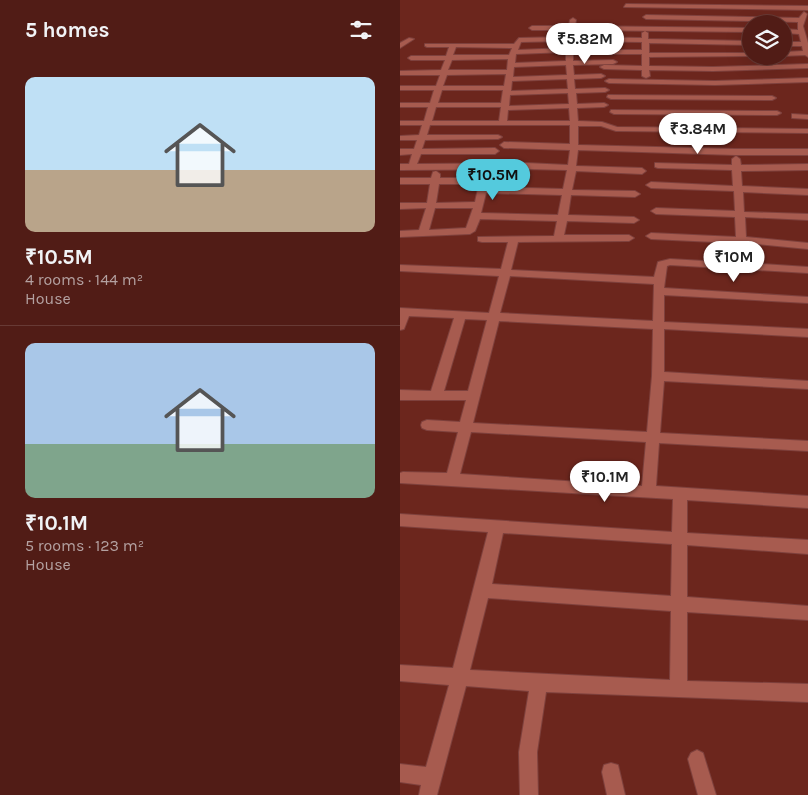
<!DOCTYPE html>
<html lang="en">
<head>
<meta charset="utf-8">
<style>
	body { margin:0; font-family:Karla,sans-serif; background:#57251f; color:#f1f3f6; height:100vh; display:flex; flex-direction:column; font-size:19px; white-space:nowrap }
	* { box-sizing:border-box; margin:0 }
	p { font-size:16px; color:#b4a1a1 }
	.icon { flex:none; width:28px; height:28px; fill:none; stroke:currentColor; stroke-width:2; stroke-linecap:round; stroke-linejoin:round }
	.map { position:relative; flex:1; overflow:hidden }
	.sheet { display:flex; flex-direction:column; background:#511c16; width:400px }
	.sheet>* { flex:none }
	.controls { position:absolute; left:342px; top:15px; display:grid; gap:10px }
	.controls a { display:grid; place-items:center; width:50px; height:50px; border-radius:50%; background:#511c16; box-shadow:0 5px 20px #0002,0 0 0 1px #673a35; font-size:25px }
	.price { position:absolute; translate:-50% -42px; padding:0 11px; border-radius:18px; background:#fff; color:#222; font-size:16px; line-height:32px; filter:drop-shadow(0 1px 2px #0008) }
	.price::after { content:''; position:absolute; left:50%; top:30px; width:15px; height:11px; margin-left:-8px; background:inherit; clip-path:polygon(0 0,100% 0,50% 100%) }
	.price.selected { background:#54cadd; color:#111 }
	ul { padding:0; list-style:none }
	li { display:grid; align-content:center; gap:10px; height:265px; padding:0 25px }
	li+li { border-top:1px solid #673a35 }
	li span { display:grid; place-items:center; height:155px; border-radius:10px; color:#555 }
	li>.icon { margin-inline-start:auto }
	span .icon { width:90px; height:90px; fill:#fffc; stroke-width:1 }
	li b { font-size:21px }
	h2 { display:flex; justify-content:space-between; align-items:center; height:60px; padding:0 25px; font-size:21px }
	main { display:flex; flex:1; min-height:0 }
	.map>svg:first-child { display:block }
	.lines { fill:none; stroke-linecap:round; stroke-linejoin:round }
	.street-casing { stroke:#7e413d; stroke-width:2 }
	.street { fill:#a75b4f; fill-rule:evenodd }
</style>
</head>
<body>
<main>
<section class="sheet">
<h2>5 homes<svg class="icon" aria-label="filters" viewBox="0 0 24 24"><path d="M4 7h16M4 17h16"/><circle cx="9" cy="7" r="2"/><circle cx="15" cy="17" r="2"/></svg></h2>
<ul>
<li><span style="background:linear-gradient(#bfe0f5 60%,#b9a48a 0)"><svg class="icon" aria-label="home" viewBox="0 0 24 24"><path d="M3 11l9-7 9 7M6 9v11h12V9"/></svg></span><div><b>₹10.5M</b><p>4 rooms · 144 m²</p><p>House</p></div></li>
<li><span style="background:linear-gradient(#a9c7e8 65%,#7fa58c 0)"><svg class="icon" aria-label="home" viewBox="0 0 24 24"><path d="M3 11l9-7 9 7M6 9v11h12V9"/></svg></span><div><b>₹10.1M</b><p>5 rooms · 123 m²</p><p>House</p></div></li>
</ul>
</section>
<div class="map">
<svg width="408" height="795" viewBox="0 0 408 795">
	<rect width="100%" height="100%" fill="#6c261d"/>
	<g class="lines">
		<g class="street-casing">
			<g id="street">
				<polygon points="226,4 408,6 408,10 224,7"/>
				<polygon points="404,12 407,14 403,26 408,43 408,57 405,55 384,56 384,52 403,51 402,46 384,46 384,42 401,42 399,34 384,33 384,29 398,30 398,22 246,19 243,17 246,15 399,18"/>
				<path d="M 173,18 L 176,20 L 175,26 L 351,28 L 351,32 L 175,30 L 174,37 L 242,38 L 242,33 L 245,31 L 248,33 L 248,39 L 351,41 L 351,45 L 249,43 L 249,53 L 351,53 L 351,56 L 354,56 L 249,57 L 249,66 L 313,67 L 408,64 L 408,68 L 313,71 L 249,70 L 250,76 L 246,78 L 242,76 L 242,70 L 204,69 L 200,67 L 204,65 L 242,66 L 242,54 L 202,54 L 199,52 L 202,50 L 242,50 L 242,42 L 173,41 L 173,48 L 192,47 L 195,49 L 192,51 L 173,52 L 173,61 L 213,60 L 217,62 L 213,64 L 173,65 L 174,75 L 201,74 L 205,76 L 201,78 L 174,79 L 175,89 L 205,88 L 209,90 L 205,92 L 176,93 L 177,104 L 204,103 L 208,105 L 204,107 L 177,108 L 178,121 L 202,122 L 217,127 L 408,129 L 408,133 L 216,131 L 201,126 L 178,126 L 178,145 L 335,149 L 408,149 L 408,155 L 335,155 L 178,150 L 176,166 L 242,168 L 246,171 L 242,174 L 176,171 L 172,190 L 235,191 L 240,194 L 235,197 L 171,195 L 168,215 L 234,217 L 239,220 L 234,223 L 167,221 L 164,235 L 229,235 L 234,238 L 229,241 L 118,242 L 111,270 L 254,277 L 258,262 L 270,259 L 338,263 L 336,243 L 251,239 L 246,236 L 251,233 L 336,237 L 335,217 L 256,214 L 251,211 L 256,208 L 335,211 L 334,191 L 251,188 L 246,185 L 251,182 L 333,186 L 332,170 L 258,168 L 255,167 L 255,163 L 332,165 L 332,159 L 336,156 L 340,159 L 341,165 L 408,164 L 408,170 L 341,171 L 342,186 L 408,189 L 408,195 L 343,192 L 344,212 L 408,214 L 408,220 L 345,217 L 346,237 L 408,243 L 408,249 L 347,243 L 348,263 L 408,267 L 408,273 L 270,265 L 267,266 L 264,288 L 408,297 L 408,303 L 264,295 L 264,322 L 408,329 L 408,337 L 264,329 L 264,372 L 408,381 L 408,389 L 264,381 L 260,433 L 408,441 L 408,451 L 259,443 L 256,486 L 408,496 L 408,508 L 287,500 L 287,533 L 408,540 L 408,554 L 287,545 L 287,597 L 408,606 L 408,620 L 287,612 L 287,681 L 408,684 L 408,702 L 146,692 L 137,752 L 138,795 L 120,795 L 119,752 L 129,691 L 66,686 L 37,795 L 19,795 L 21,785 L 0,782 L 0,764 L 26,767 L 49,685 L 0,681 L 0,665 L 53,668 L 88,532 L 0,526 L 0,514 L 272,532 L 273,499 L 0,483 L 0,473 L 3,472 L 47,473 L 58,432 L 27,430 L 22,428 L 21,425 L 22,422 L 27,420 L 60,422 L 66,400 L 0,400 L 0,390 L 31,391 L 54,318 L 9,316 L 4,329 L 0,330 L 0,308 L 89,313 L 99,276 L 0,271 L 0,265 L 101,269 L 108,242 L 82,242 L 78,241 L 78,237 L 154,236 L 157,221 L 80,219 L 75,231 L 70,234 L 0,237 L 0,231 L 19,230 L 26,208 L 0,209 L 0,203 L 27,203 L 30,184 L 0,184 L 0,178 L 31,178 L 33,172 L 36,171 L 40,174 L 40,178 L 79,178 L 89,183 L 87,187 L 163,189 L 167,170 L 126,169 L 0,170 L 0,164 L 9,164 L 12,154 L 0,155 L 0,149 L 14,149 L 17,140 L 0,140 L 0,136 L 19,135 L 22,125 L 0,125 L 0,121 L 24,121 L 28,107 L 0,107 L 0,103 L 30,103 L 34,90 L 0,90 L 0,86 L 36,86 L 40,75 L 0,75 L 0,71 L 41,70 L 45,60 L 11,60 L 8,58 L 11,56 L 46,56 L 49,47 L 27,47 L 25,46 L 25,44 L 114,44 L 119,38 L 167,37 L 168,30 L 132,30 L 129,28 L 132,26 L 169,26 L 170,20 ZM 167,41 L 166,48 L 118,50 L 121,42 ZM 56,47 L 112,48 L 109,55 L 53,55 ZM 166,52 L 166,61 L 115,63 L 116,54 ZM 108,59 L 107,70 L 48,70 L 52,60 ZM 166,65 L 167,75 L 113,77 L 114,67 ZM 106,74 L 104,86 L 43,86 L 47,75 ZM 167,79 L 168,89 L 111,91 L 112,81 ZM 42,90 L 103,90 L 101,103 L 38,103 ZM 168,93 L 169,104 L 109,106 L 110,95 ZM 36,107 L 101,107 L 99,121 L 32,121 ZM 169,108 L 170,121 L 107,121 L 108,110 ZM 30,125 L 170,125 L 170,144 L 104,142 L 100,145 L 104,148 L 170,150 L 168,165 L 126,163 L 17,164 L 21,154 L 95,154 L 99,151 L 95,148 L 22,149 L 25,140 L 98,139 L 102,137 L 98,135 L 27,135 ZM 39,184 L 79,184 L 75,202 L 36,203 ZM 86,193 L 162,195 L 158,215 L 81,213 ZM 35,208 L 73,208 L 66,228 L 29,230 ZM 110,276 L 254,284 L 253,321 L 100,313 ZM 65,319 L 87,320 L 68,391 L 44,391 ZM 99,321 L 253,329 L 252,376 L 247,432 L 73,423 ZM 71,432 L 246,442 L 242,486 L 60,474 ZM 103,533 L 272,544 L 271,596 L 92,584 ZM 88,598 L 271,611 L 270,680 L 70,670 Z"/>
				<polygon points="9,38 14,39 0,48 0,43"/>
				<polygon points="408,78 408,82 315,85 209,83 205,81 209,79 315,81"/>
				<polygon points="208,95 372,96 376,98 372,100 211,99 207,97"/>
				<polygon points="211,110 377,111 381,113 377,115 214,114 210,112"/>
				<polygon points="392,114 408,115 408,119 392,118"/>
				<polygon points="297,750 303,753 316,795 298,795 288,759 291,753"/>
				<polygon points="211,763 218,765 225,795 207,795 202,772 204,765"/>
			</g>
		</g>
		<use href="#street" class="street"/>
	</g>
</svg>
<div class="controls">
<a><svg class="icon" aria-label="layers" viewBox="0 0 24 24"><path d="M12 4l9 5-9 5-9-5zM3 14l9 5 9-5"/></svg></a>
</div>
<b class="price" style="left:185px;top:65px">₹5.82M</b>
<b class="price" style="left:298px;top:155px">₹3.84M</b>
<b class="price selected" style="left:93px;top:201px">₹10.5M</b>
<b class="price" style="left:334px;top:283px">₹10M</b>
<b class="price" style="left:205px;top:503px">₹10.1M</b>
</div>
</main>
</body>
</html>
